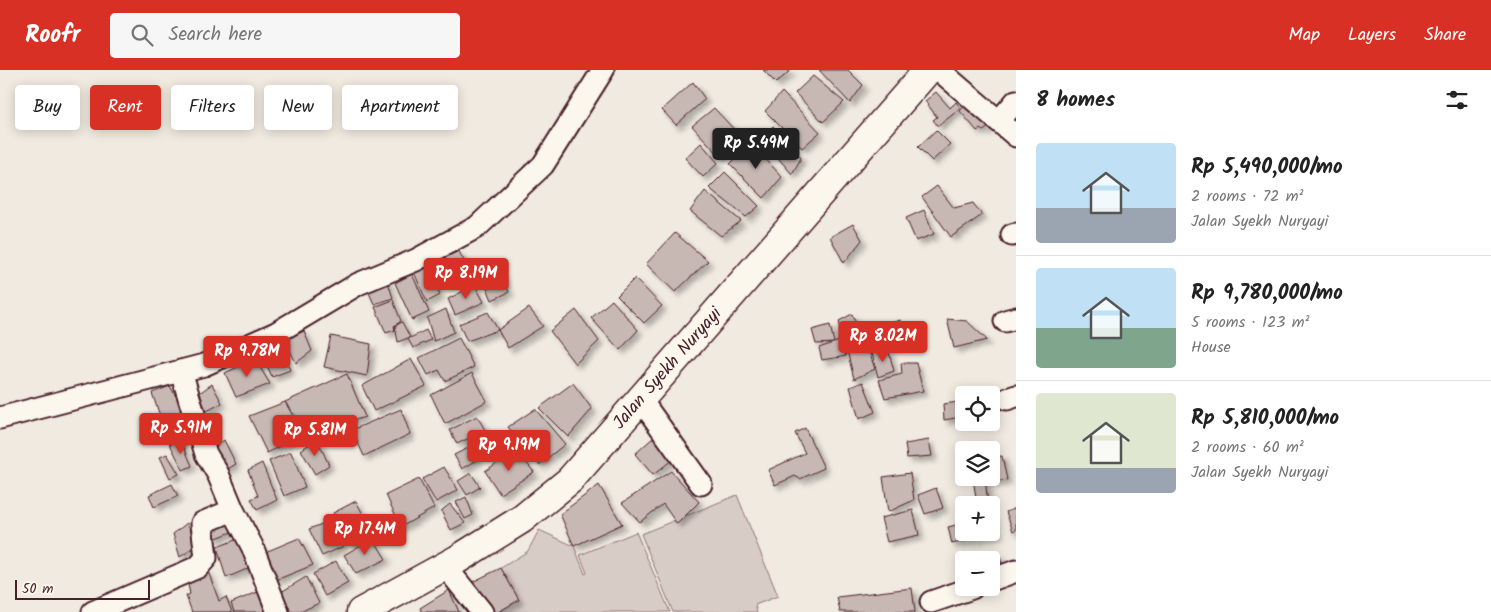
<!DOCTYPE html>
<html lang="en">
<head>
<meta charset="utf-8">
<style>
	body { margin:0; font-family:Kalam,sans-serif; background:#f6f6f6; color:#222; height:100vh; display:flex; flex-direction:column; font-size:19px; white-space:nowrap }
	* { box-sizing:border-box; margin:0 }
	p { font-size:16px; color:#767676 }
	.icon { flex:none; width:28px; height:28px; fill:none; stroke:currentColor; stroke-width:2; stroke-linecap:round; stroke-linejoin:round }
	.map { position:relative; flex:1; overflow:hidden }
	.details { display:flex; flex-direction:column; background:#fff; width:475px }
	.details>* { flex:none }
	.guide { position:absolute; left:15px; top:15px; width:475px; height:45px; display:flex; gap:10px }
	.tools { position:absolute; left:955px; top:316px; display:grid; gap:10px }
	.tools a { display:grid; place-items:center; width:45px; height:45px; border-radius:5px; background:#fff; box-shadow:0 2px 12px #0003; font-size:25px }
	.scale { position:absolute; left:15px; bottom:12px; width:135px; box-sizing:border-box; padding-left:5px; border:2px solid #4a1f2b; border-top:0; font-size:14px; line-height:18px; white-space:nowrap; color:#4a1f2b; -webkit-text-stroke:4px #fbf7ec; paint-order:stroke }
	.price { position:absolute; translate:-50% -42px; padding:0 11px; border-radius:5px; background:#d93025; color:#fff; font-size:16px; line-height:32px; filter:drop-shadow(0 1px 2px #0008) }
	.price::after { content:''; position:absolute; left:50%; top:30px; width:15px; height:11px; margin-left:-8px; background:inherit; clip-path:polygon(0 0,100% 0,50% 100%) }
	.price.selected { background:#222; color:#fff }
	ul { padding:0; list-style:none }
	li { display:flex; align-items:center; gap:15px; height:125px; padding:0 20px }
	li+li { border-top:1px solid #e0e0e0 }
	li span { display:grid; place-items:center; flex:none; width:140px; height:100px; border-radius:5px; color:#555 }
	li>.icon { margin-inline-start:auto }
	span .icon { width:60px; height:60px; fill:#fffc; stroke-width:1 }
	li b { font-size:21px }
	h2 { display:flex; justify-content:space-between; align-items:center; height:60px; padding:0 20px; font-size:21px }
	.tag { padding:0 18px; border-radius:5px; background:#fff; box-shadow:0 2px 12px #0003; font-size:18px; line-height:45px }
	.tag.selected { background:#d93025; color:#fff }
	header { display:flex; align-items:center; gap:30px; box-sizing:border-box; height:70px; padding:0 25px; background:#d93025; color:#fff }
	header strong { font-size:24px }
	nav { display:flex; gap:28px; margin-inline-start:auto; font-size:18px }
	.search { width:350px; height:45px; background:#f6f6f6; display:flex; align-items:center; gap:12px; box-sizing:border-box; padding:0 18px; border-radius:5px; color:#767676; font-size:19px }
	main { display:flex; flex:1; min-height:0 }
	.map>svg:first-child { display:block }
	.green { fill:#d8ccc6; stroke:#917678 }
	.building { fill:#c8b8b3; stroke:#4a1f2b; filter:url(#shadow) }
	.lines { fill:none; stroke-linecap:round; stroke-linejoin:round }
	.minor-casing { stroke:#4a1f2b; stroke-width:25 }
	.secondary-casing { stroke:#4a1f2b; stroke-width:31 }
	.minor { stroke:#fbf7ec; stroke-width:21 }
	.secondary { stroke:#fbf7ec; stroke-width:28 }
	.labels { text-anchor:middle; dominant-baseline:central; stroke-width:4.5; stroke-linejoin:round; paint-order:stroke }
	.street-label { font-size:18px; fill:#4a1f2b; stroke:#fbf7ec }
</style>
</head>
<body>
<header>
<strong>Roofr</strong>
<div class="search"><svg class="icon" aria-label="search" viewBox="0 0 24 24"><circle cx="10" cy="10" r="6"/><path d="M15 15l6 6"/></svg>Search here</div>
<nav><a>Map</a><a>Layers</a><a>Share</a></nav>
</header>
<main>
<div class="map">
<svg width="1016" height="542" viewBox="0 0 1016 542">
	<defs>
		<filter id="shadow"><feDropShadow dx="4.5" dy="4.5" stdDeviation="2.5" flood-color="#0004"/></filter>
	</defs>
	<rect width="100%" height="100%" fill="#f0eae0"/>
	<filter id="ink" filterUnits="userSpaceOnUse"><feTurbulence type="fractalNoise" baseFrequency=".02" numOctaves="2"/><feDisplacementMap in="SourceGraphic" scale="10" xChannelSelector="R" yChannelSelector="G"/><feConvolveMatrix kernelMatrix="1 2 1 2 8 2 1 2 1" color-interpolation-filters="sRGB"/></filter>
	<g filter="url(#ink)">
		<g class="green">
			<polygon points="737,425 778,526 755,535 757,542 673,542 641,464"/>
			<polygon points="539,460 574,476 585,504 587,503 580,485 636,462 670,542 498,542 519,530 501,498 528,481"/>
		</g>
		<g class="building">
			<polygon points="763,0 791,0 776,13"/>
			<polygon points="819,0 848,0 863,15 850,33"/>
			<polygon points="813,6 844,32 823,52 795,23"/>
			<polygon points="693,12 705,29 676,55 662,40"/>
			<polygon points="782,22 820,62 802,78 765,41"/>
			<polygon points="936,22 950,38 956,32 961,38 938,56 933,50 937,47 925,31"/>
			<polygon points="967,33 989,57 983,61 980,59 977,61 960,41"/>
			<polygon points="714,38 742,68 721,87 692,56"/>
			<polygon points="773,56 801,88 792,104 761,68"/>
			<polygon points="936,60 950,74 932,91 918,77"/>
			<polygon points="701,73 718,93 703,107 685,88"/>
			<polygon points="751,73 782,107 764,128 730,94"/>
			<polygon points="725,102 759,136 746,147 709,118"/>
			<polygon points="937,116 954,138 973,133 982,145 951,167 922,127"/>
			<polygon points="705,121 741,151 721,166 690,141"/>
			<polygon points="924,140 934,164 916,171 906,148"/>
			<polygon points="853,154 862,170 844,193 830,167"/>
			<polygon points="675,163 708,191 675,222 646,194"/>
			<polygon points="459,181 470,203 447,214 435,192"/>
			<polygon points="427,195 440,225 427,232 413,200"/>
			<polygon points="501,203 509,222 492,230 484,211"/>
			<polygon points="412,204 429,242 412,250 395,213"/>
			<polygon points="635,208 662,236 644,253 617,226"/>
			<polygon points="387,209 393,228 374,234 367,218"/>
			<polygon points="475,215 484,232 455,245 448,229"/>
			<polygon points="393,230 401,251 394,256 395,260 386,263 375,237"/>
			<polygon points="612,230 638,260 620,280 591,248"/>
			<polygon points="529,238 543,256 508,278 498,260"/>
			<polygon points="446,239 454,262 434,271 427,248"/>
			<polygon points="576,240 599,271 575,294 550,261"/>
			<polygon points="488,242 498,260 467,271 459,254"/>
			<polygon points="852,244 861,265 843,271 839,251"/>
			<polygon points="947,249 967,251 987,270 954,278"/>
			<polygon points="900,250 907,271 891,277 885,255"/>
			<polygon points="402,252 410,267 398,272 395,256"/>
			<polygon points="830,255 834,273 816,274 812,260"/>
			<polygon points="426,260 431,270 413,278 408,269"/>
			<polygon points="304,261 312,281 296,293 285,270"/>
			<polygon points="331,266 371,274 367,306 324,297"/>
			<polygon points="864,267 875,299 854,309 845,272"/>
			<polygon points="459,268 474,297 445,311 439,300 428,305 419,288"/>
			<polygon points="839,271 846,286 822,290 819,278"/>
			<polygon points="280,276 290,300 272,307 262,284"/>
			<polygon points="888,279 894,301 878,307 872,283"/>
			<polygon points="255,289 270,314 236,327 225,303"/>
			<polygon points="411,289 426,316 374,341 362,316"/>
			<polygon points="901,293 916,293 923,321 885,328 879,310 902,304"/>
			<polygon points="472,303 487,331 445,354 431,325"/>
			<polygon points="347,304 365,347 310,364 285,332"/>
			<polygon points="863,312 875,342 859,349 850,317"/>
			<polygon points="573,313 592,339 568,367 539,338"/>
			<polygon points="212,314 222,333 207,341 198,324"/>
			<polygon points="170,316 196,362 170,374 152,323"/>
			<polygon points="285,332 304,365 267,383 249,346"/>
			<polygon points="959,332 961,347 944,350 943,334"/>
			<polygon points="401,339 410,364 364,386 352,360"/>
			<polygon points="535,339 565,374 539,395 508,357"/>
			<polygon points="477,346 485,360 457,374 450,360"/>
			<polygon points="805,358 824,398 800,409 795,406 775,415 768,400 805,383 795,363"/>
			<polygon points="655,366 673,389 653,405 635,384"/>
			<polygon points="317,369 329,395 315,404 301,380"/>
			<polygon points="181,370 192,396 183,400 170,374"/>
			<polygon points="224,370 236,394 226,400 215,377"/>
			<polygon points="929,370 932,386 907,388 905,374"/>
			<polygon points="468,378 479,389 462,399 454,385"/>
			<polygon points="516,380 534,402 500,424 485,401"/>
			<polygon points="291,382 305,417 284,426 269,391"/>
			<polygon points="167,384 179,404 170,408 160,387"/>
			<polygon points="1002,386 1007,410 988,413 987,408 991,408 991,387"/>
			<polygon points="262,393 277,430 257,440 251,429 258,426 248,400"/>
			<polygon points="444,397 458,420 436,432 422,409"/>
			<polygon points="671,401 699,432 677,454 663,434 640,452 622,433"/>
			<polygon points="471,403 480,417 467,425 458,411"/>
			<polygon points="910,403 914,430 888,442 883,407"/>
			<polygon points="973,408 985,408 988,435 977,435"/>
			<polygon points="419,409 434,438 401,457 386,425"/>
			<polygon points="172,414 178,426 154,437 149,425"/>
			<polygon points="599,415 622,454 574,476 560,444"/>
			<polygon points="936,418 943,438 925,444 918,425"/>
			<polygon points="466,427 473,445 465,449 456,432"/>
			<polygon points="356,431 373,463 349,474 333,443"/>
			<polygon points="450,434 465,453 451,460 441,441"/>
			<polygon points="1016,438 1016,460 1013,461 1006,442"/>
			<polygon points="913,440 919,465 887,472 881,448"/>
			<polygon points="993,446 998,463 952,474 948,457 964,453 964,462 991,462 991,447"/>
			<polygon points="226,447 239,459 214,469 206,453"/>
			<polygon points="332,450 344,476 322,486 309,459"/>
			<polygon points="187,453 198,475 180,487 173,464"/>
			<polygon points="243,467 256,495 226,508 217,477"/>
			<polygon points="299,468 313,495 276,510 263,483"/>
			<polygon points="373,468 386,489 356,504 344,485"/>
			<polygon points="999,485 1006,504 991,509 991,490 985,490"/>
			<polygon points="336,491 348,513 325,526 313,504"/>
			<polygon points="501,498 519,530 498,542 470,542 458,519"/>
			<polygon points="208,501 219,531 226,527 232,542 192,542 186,526 190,524 186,505"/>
			<polygon points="306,507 319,533 300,542 290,542 281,522"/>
			<polygon points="912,518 915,542 840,542 837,527"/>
			<polygon points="265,519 273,542 234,542 231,533"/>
			<polygon points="449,520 459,542 422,542 420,538"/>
		</g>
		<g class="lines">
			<g class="minor-casing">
				<g id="minor">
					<polyline points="939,0 1016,66"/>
					<polyline points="999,51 1016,31"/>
					<polyline points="1012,165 1016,164"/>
					<polyline points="1005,251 1016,248"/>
					<polyline points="181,301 206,384 218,404 233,440 252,476 278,542"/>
					<polyline points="1007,329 1016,326"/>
					<polyline points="641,330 701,414"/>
					<polyline points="0,348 204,295 276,263 358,214 416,190 477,157 543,95 603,0"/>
					<polyline points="445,496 482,542"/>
					<polyline points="991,510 1016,501"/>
					<polyline points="931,532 972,518"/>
					<polyline points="93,542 198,497 206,488 202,453 233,440"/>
				</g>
			</g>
			<g class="secondary-casing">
				<g id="secondary">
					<path id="s1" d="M 361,542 L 458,489 L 522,449 L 570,410 L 928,0"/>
				</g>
			</g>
			<use href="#minor" class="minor"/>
			<use href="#secondary" class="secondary"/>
		</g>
	</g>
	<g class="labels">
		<g class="street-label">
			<text stroke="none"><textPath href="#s1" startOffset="396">Jalan Syekh Nuryayi</textPath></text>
		</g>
	</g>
</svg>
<div class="tools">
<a><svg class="icon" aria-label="locate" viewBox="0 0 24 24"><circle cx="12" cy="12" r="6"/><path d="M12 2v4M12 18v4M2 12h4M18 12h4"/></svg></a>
<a><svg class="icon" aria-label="layers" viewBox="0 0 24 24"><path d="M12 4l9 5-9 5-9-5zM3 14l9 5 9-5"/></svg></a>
<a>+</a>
<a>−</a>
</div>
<div class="scale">50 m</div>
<b class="price selected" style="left:756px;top:100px">Rp 5.49M</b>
<b class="price" style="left:466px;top:230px">Rp 8.19M</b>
<b class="price" style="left:883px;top:293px">Rp 8.02M</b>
<b class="price" style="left:247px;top:308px">Rp 9.78M</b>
<b class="price" style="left:181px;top:385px">Rp 5.91M</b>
<b class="price" style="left:315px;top:387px">Rp 5.81M</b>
<b class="price" style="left:509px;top:402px">Rp 9.19M</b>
<b class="price" style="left:365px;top:486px">Rp 17.4M</b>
<div class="guide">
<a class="tag">Buy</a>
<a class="tag selected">Rent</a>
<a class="tag">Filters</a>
<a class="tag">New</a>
<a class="tag">Apartment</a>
</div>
</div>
<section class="details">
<h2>8 homes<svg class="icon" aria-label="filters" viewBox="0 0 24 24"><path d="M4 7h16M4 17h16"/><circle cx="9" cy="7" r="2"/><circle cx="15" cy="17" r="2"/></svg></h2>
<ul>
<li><span style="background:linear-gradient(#bfe0f5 65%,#9aa5b1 0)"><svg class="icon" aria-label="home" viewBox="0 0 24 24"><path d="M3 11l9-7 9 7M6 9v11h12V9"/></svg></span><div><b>Rp 5,490,000/mo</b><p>2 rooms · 72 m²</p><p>Jalan Syekh Nuryayi</p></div></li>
<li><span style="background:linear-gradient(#bfe0f5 60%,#7fa58c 0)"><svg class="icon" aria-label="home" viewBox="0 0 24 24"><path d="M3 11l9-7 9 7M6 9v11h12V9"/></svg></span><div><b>Rp 9,780,000/mo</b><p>5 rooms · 123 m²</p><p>House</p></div></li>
<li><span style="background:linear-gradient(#dfe7d0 75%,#9aa5b1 0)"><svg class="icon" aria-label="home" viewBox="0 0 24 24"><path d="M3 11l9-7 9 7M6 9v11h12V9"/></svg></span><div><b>Rp 5,810,000/mo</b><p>2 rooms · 60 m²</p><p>Jalan Syekh Nuryayi</p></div></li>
</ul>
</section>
</main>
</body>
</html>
